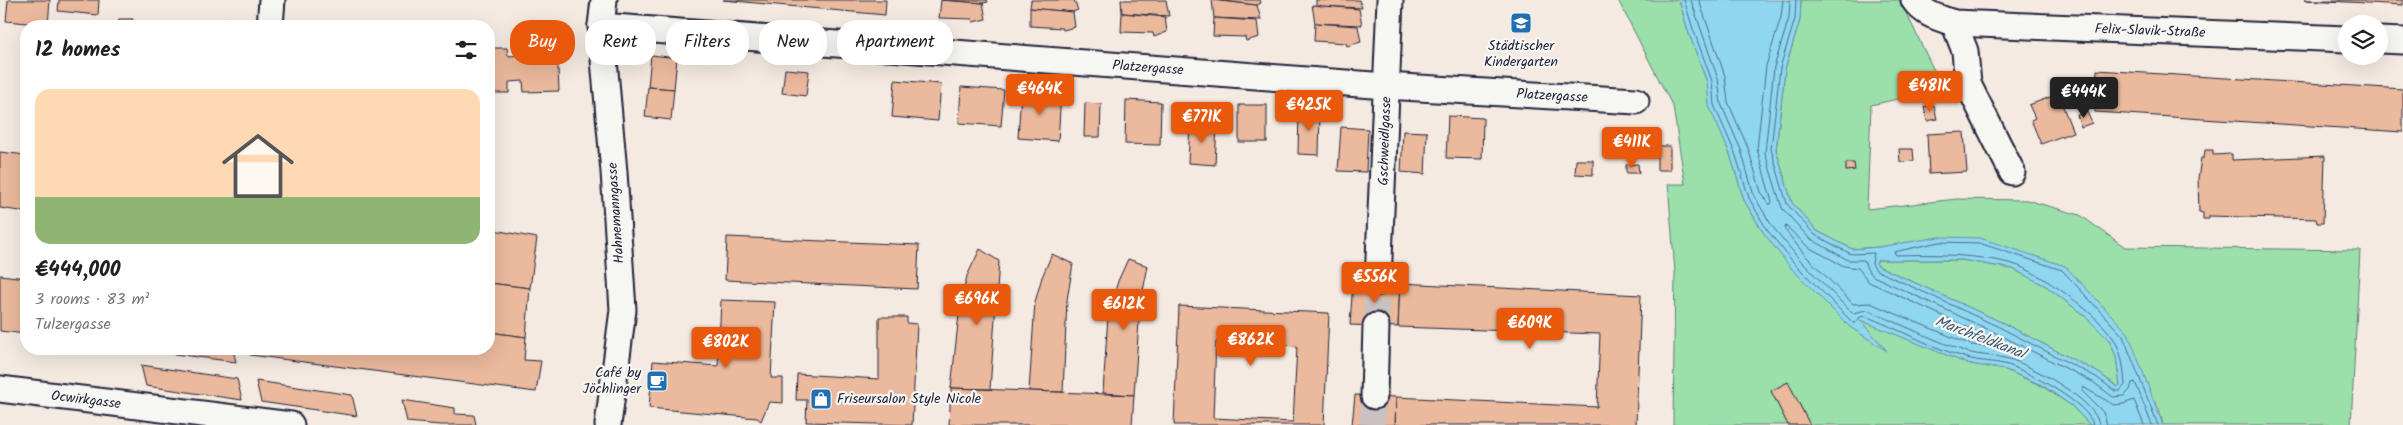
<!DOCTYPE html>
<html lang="en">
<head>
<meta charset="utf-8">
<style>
	body { margin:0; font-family:Kalam,sans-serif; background:#f6f6f6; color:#202124; height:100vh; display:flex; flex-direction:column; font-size:19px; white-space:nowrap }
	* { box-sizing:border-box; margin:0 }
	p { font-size:16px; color:#757577 }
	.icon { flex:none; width:28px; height:28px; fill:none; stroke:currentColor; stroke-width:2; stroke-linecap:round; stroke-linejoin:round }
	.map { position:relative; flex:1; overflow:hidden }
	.panel { position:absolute; left:20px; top:20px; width:475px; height:335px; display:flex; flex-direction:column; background:#fff; border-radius:20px; box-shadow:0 5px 20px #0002 }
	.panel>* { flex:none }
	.guide { position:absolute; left:510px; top:20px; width:475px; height:45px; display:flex; gap:10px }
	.buttons { position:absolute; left:2338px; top:15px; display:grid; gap:10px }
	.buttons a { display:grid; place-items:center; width:50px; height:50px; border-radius:50%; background:#fff; box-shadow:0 5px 20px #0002; font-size:25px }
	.price { position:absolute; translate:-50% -42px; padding:0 11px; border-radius:5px; background:#ea580c; color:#fff; font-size:16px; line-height:32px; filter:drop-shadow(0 1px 2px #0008) }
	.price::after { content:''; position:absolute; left:50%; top:30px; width:15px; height:11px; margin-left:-8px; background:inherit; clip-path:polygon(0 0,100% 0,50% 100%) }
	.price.current { background:#222; color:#fff }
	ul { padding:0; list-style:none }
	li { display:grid; align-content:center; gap:10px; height:265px; padding:0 15px }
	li+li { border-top:1px solid #e0e0e0 }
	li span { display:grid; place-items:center; height:155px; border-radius:15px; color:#555 }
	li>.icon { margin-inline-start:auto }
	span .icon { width:90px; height:90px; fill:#fffc; stroke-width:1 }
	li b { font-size:21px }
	h2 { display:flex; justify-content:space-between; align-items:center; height:60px; padding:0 15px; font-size:21px }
	.pill { padding:0 18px; border-radius:20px; background:#fff; box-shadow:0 5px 20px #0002; font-size:18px; line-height:45px }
	.pill.current { background:#ea580c; color:#fff }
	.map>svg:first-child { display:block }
	.green { fill:#9bdfab; stroke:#5e8073 }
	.water { fill:#8fd7f0; stroke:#638fa8; fill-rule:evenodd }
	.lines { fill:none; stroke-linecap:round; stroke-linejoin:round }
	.shore { stroke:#4e6a83; stroke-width:1 }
	.building { fill:#ebb99c; stroke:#22223b; fill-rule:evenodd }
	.minor-tunnel { stroke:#cac2c0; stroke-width:25; stroke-dasharray:25 12; stroke-linecap:butt }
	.minor-casing { stroke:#22223b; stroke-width:29 }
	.minor { stroke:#f6f6f2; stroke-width:25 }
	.labels { text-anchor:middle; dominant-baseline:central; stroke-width:4.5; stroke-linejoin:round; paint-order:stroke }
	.street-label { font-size:14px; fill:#22223b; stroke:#f6f6f2 }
	.poi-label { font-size:14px; fill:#22223b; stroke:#f6f6f2 }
	.water-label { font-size:15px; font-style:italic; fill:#435871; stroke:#f6f6f2 }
</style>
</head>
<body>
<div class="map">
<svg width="2403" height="425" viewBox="0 0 2403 425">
	<rect width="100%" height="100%" fill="#f4eae1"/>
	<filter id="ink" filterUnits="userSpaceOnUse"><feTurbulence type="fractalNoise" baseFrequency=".02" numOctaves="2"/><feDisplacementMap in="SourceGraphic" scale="10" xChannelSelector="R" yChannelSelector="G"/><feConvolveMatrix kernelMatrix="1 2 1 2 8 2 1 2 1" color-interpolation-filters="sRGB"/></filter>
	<g filter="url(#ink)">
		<g class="green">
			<polygon points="1618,0 1679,0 1688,31 1707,82 1710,106 1730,154 1744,200 1763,232 1885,349 1859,319 1966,363 2006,370 2042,386 2072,406 2090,425 1673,425 1675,272 1668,184 1685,184 1673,107"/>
			<polygon points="1801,0 1900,0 1943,89 1871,105 1867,209 1957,199 2027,200 2080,215 2125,247 2360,250 2351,425 2163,425 2159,409 2065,266 1879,247 1852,249 1817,231 1792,203 1776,150 1785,69 1800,20"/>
			<polygon points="1878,260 1962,260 2013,269 2046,286 2085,316 2109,340 2116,356 2120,385 2118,387 2099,373 2001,322 1878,266 1876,263"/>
		</g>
		<path class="water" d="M 1679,0 L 1801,0 L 1800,20 L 1785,69 L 1776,150 L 1792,203 L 1817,231 L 1852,249 L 1879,247 L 1939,237 L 1980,238 L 2065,266 L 2128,333 L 2163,425 L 2090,425 L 2072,406 L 2042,385 L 2006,370 L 1966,363 L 1860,320 L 1887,351 L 1850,327 L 1791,268 L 1763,232 L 1744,200 L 1730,154 L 1709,106 L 1707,82 L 1688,31 ZM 1878,260 L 1962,260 L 2013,269 L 2046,286 L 2085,316 L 2109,340 L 2116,356 L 2120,385 L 2117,387 L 2099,373 L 2001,322 L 1878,266 L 1876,263 Z"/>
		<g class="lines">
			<g class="shore">
				<path d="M 1684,0 L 1693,29 L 1712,81 L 1714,105 L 1735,153 L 1749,198 L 1767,230 L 1795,264 L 1853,323 L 1856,323 L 1860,317 L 1865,316 C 1899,329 1932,348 1967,358 C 1980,362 1995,361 2008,365 C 2027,371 2091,405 2093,425"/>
				<path d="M 1691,0 L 1718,79 L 1721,104 L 1741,150 L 1754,196 L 1772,226 L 1800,260 L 1852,313 L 1867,310 C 1901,324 1933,340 1967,352 C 1980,356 1995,355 2009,359 C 2030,365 2098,401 2099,425"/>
				<polyline points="1699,0 1725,76 1728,102 1748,148 1761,192 1770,205 1772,202 1757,149 1766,66 1781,17 1783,0"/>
				<polyline points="1790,0 1789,18 1774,67 1765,153 1782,208 1809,238 1848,260 1864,260 1867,269 1873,276 1996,333 2093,382 2113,397 2124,396 2130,390 2132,383 2135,382 2152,425"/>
				<path d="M 1796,0 L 1795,19 L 1780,68 L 1771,149 L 1787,204 L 1815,235 L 1851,254 L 1874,253 L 1872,264 L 1876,270 L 1999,327 L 2096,377 L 2115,391 L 2120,391 L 2125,385 C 2124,370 2122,351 2113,338 C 2098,314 2040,272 2013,264 C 1975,254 1935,254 1896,255 L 1894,252 L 1939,242 L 1979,243 L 2062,270 L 2123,336 L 2158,425"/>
				<polygon points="1786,226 1808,247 1844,266 1858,268 1869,282 1993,339 2006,346 2006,349 1971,345 1870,303 1853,304 1805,255 1785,230"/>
				<polyline points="2107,425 2103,412 2082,391 2083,387 2114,405 2123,404 2134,400 2144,425"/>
			</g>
		</g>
		<g class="building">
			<polygon points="8,0 50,0 48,25 6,21"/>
			<polygon points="59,0 99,0 98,15 58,11"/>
			<polygon points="723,0 886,0 885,15"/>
			<polygon points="941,0 983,3 986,19 973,22 972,19 939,18"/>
			<polygon points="942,0 987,0 988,2 983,3"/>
			<polygon points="1031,0 1074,0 1078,10 1073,12 1030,8"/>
			<polygon points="1121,0 1166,0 1169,16 1122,13"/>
			<polygon points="1212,0 1257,5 1261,20 1214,18"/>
			<polygon points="1215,0 1260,0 1261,3 1257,5"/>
			<polygon points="1316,0 1359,0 1362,8 1316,6"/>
			<polygon points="2304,0 2403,0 2403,5 2368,3"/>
			<polygon points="1312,5 1359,9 1362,25 1315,23"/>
			<polygon points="1030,8 1073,12 1075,27 1063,30 1062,28 1030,26"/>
			<polygon points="1122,13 1165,17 1167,32 1154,37 1153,33 1121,32"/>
			<polygon points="228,18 248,21 248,26 227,26"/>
			<polygon points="1214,18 1257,21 1259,37 1246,41 1245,37 1213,36"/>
			<polygon points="119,19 133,19 132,26 118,26"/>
			<polygon points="1315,23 1358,26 1361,42 1347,46 1346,43 1314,41"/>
			<polygon points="557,47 559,91 524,92 523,81 509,82 509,93 489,93 489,48 507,48 508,56 523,55 522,48"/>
			<polygon points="651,55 677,58 674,89 648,87"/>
			<polygon points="785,69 809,71 806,96 782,93"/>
			<polygon points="2097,70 2403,89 2403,132 2095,112"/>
			<polygon points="895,80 941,84 938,121 892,117"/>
			<polygon points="648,87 674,89 671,120 645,117"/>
			<polygon points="961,87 1004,90 1001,126 959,123"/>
			<polygon points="1021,92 1061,94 1058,141 1018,138"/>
			<polygon points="2058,94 2073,132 2041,144 2031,120 2035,118 2029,105"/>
			<polygon points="1126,100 1161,102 1160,145 1125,144"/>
			<polygon points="1085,103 1101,104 1100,137 1084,137"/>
			<rect x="1239" y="105" width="28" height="37"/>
			<polygon points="1934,105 1937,119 1927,121 1924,107"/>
			<polygon points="1299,110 1320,111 1319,155 1298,154"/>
			<polygon points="2087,112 2092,123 2081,127 2077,115"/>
			<polygon points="1448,116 1483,118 1482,159 1446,158"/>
			<polygon points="1190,122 1217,124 1215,165 1188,163"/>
			<polygon points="1341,127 1368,129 1366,172 1338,171"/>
			<polygon points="1403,131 1427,132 1425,174 1401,172"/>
			<polygon points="1964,132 1967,172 1929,174 1927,134"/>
			<rect x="1657" y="146" width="13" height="24"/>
			<polygon points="1899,149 1913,149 1914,161 1900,162"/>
			<polygon points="2205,150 2213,150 2213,155 2232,154 2232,160 2325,156 2323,223 2317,223 2316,219 2209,216 2209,219 2203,219 2203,213 2199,212 2198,179 2201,158 2204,158"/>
			<polygon points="0,152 26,155 26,212 0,208"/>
			<polygon points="1576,160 1593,160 1593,175 1575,174"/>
			<polygon points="1846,163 1854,163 1855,170 1846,171"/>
			<polygon points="1638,164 1639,173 1626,173 1626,165"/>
			<polygon points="489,229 537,238 530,288 489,283"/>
			<polygon points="727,237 919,245 917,289 725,280"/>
			<polygon points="980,249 999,261 990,389 951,388 960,305 967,276"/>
			<polygon points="1052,254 1073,264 1067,300 1063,392 1029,391 1035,302 1042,277"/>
			<polygon points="1128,259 1148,266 1140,306 1134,395 1103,393 1108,315 1118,281"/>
			<polygon points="0,275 26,278 26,334 0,331"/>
			<polygon points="1353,280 1400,283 1398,327 1350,325"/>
			<polygon points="489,283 530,288 526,337 489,332"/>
			<polygon points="1400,283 1641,295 1636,425 1395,425 1396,397 1597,407 1600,334 1398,327"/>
			<polygon points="721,300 775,302 771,378 783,378 783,403 769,402 761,421 757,418 649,408 653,361 718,366"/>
			<path d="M 1179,306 L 1329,313 L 1324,425 L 1174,425 ZM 1216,342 L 1297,346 L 1293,422 L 1213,418 Z"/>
			<polygon points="879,317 907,317 907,323 917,324 912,425 806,422 807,400 796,400 797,374 879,379"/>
			<polygon points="489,332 526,337 524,360 541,361 536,392 250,355 249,349 489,349"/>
			<polygon points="136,349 233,349 236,362"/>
			<polygon points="141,365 237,379 242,400 146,386"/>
			<polygon points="256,381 352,395 357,416 261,402"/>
			<polygon points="1788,382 1810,425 1788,425 1771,391"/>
			<polygon points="951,388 1134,395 1132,425 949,425"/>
			<polygon points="1355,395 1396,397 1395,425 1352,425"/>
			<polygon points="402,400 455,408 455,414 474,415 476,425 440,425 407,422"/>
		</g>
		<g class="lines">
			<g class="minor-tunnel">
				<polyline points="1376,326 1378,282"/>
				<polyline points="1372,425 1374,396"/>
			</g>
			<g class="minor-casing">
				<g id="minor">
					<polyline points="604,0 601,26 614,172 623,310 608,425"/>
					<path d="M 1914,0 C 1923,14 1939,18 1954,23 L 2346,39"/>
					<polyline points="1954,23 1965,51 1968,84 2012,172"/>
					<polyline points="270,26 272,0"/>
					<polyline points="601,26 1386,86 1636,101"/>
					<polyline points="2379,40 2403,41"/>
					<polyline points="1378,282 1390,0"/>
					<polyline points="0,389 291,425"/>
					<polyline points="1374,396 1376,326"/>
				</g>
			</g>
			<use href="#minor" class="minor"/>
		</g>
	</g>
	<defs>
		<g id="school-square" transform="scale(1.125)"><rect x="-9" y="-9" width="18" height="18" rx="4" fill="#1f6fb2" stroke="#f6f6f2"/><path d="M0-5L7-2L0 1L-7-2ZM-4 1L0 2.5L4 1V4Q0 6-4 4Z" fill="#fff"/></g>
		<g id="cafe-square" transform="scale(1.125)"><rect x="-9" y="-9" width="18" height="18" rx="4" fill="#1f6fb2" stroke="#f6f6f2"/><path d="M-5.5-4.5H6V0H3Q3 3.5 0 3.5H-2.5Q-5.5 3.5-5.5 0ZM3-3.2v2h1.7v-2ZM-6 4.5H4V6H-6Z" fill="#fff"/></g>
		<g id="shop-square" transform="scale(1.125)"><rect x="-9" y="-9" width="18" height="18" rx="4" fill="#1f6fb2" stroke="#f6f6f2"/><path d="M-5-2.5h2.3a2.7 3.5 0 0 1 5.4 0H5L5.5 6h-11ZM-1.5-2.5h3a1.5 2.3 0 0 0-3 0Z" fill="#fff"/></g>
	</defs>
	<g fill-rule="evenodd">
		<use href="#school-square" x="1521" y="23"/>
		<use href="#cafe-square" x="657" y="381"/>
		<use href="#shop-square" x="821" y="399"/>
	</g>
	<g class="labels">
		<g class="street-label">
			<text transform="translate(2150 31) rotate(2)">Felix-Slavik-Straße</text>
			<text transform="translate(1148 68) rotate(4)">Platzergasse</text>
			<text transform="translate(1552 96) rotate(3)">Platzergasse</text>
			<text transform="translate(1385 141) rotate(-88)">Gschweidlgasse</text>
			<text transform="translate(616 213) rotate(-94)">Hahnemanngasse</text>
			<text transform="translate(86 400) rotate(7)">Ocwirkgasse</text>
		</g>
		<g class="poi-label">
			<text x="1521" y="46">Städtischer<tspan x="1521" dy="16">Kindergarten</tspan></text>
			<text x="641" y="373" text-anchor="end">Café by<tspan x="641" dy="16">Jöchlinger</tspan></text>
			<text x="837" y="399" text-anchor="start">Friseursalon Style Nicole</text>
		</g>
		<g class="water-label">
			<text transform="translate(1980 338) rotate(21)">Marchfeldkanal</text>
		</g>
	</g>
</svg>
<div class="buttons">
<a><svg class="icon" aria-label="layers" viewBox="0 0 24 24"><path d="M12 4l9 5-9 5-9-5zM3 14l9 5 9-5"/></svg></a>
</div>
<b class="price" style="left:1930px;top:113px">€481K</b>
<b class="price" style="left:1040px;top:116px">€464K</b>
<b class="price current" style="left:2084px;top:119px">€444K</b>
<b class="price" style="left:1309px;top:132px">€425K</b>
<b class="price" style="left:1202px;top:144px">€771K</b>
<b class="price" style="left:1632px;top:169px">€411K</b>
<b class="price" style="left:1375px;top:304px">€556K</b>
<b class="price" style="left:977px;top:326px">€696K</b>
<b class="price" style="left:1124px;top:331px">€612K</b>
<b class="price" style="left:1530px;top:350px">€609K</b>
<b class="price" style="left:1251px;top:367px">€862K</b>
<b class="price" style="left:726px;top:369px">€802K</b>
<div class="guide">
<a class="pill current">Buy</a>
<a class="pill">Rent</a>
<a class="pill">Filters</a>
<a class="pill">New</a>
<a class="pill">Apartment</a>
</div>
<section class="panel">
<h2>12 homes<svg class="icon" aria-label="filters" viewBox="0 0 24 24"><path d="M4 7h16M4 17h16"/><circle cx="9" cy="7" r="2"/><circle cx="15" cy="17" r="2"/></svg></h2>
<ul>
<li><span style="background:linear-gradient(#ffd9b3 70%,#8fb573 0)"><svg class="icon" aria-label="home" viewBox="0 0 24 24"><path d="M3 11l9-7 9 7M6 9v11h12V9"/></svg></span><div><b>€444,000</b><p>3 rooms · 83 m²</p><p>Tulzergasse</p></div></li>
</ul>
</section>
</div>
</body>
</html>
